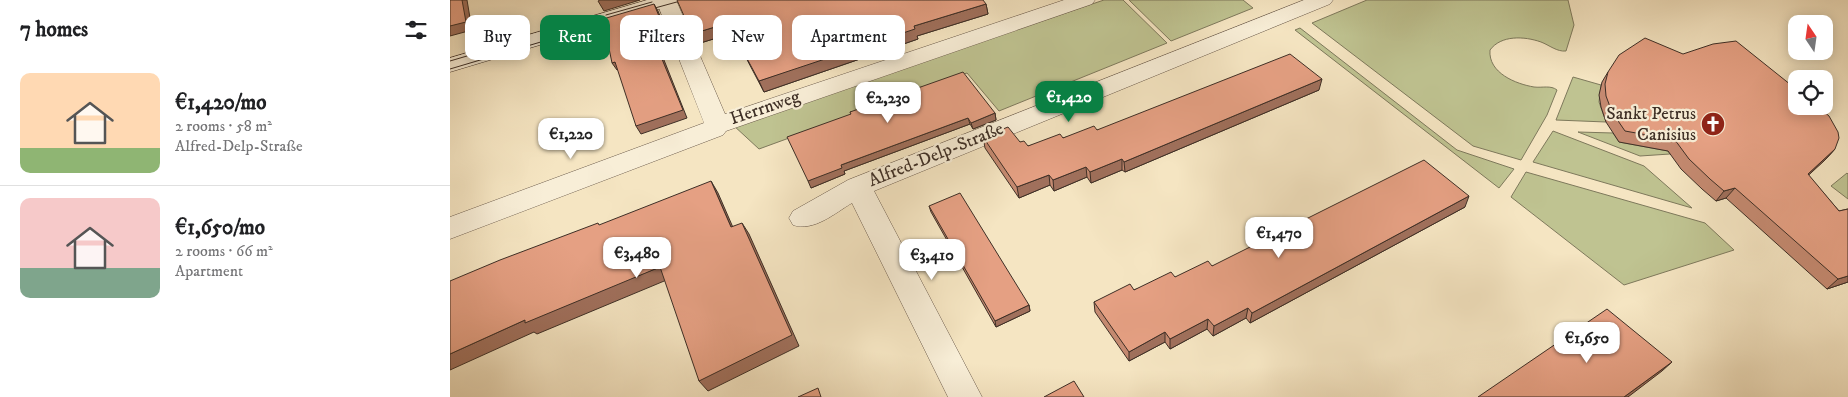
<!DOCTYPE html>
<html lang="en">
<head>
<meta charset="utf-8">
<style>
	body { margin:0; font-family:"IM FELL DW Pica",serif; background:#f2f2f2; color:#202124; height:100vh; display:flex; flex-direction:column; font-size:19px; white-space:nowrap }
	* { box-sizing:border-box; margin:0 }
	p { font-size:16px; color:#757577 }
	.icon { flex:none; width:28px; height:28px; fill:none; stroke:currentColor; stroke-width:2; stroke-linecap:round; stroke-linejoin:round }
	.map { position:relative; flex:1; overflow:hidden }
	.side { display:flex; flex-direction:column; background:#fff; width:450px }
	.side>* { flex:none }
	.guide { position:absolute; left:15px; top:15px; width:475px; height:45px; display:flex; gap:10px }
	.needle { width:32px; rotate:347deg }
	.tools { position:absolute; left:1338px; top:15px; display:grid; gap:10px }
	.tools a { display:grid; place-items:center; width:45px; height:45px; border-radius:10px; background:#fff; box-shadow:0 2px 12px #0003; font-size:25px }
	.price { position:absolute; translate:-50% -42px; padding:0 11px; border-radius:10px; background:#fff; color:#222; font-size:16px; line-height:32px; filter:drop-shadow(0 1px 2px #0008) }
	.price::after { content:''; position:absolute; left:50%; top:30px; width:15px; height:11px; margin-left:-8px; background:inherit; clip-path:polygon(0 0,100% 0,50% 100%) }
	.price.selected { background:#0b8043; color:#fff }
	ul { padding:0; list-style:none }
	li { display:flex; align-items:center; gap:15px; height:125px; padding:0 20px }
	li+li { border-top:1px solid #e0e0e0 }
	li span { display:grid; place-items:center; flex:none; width:140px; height:100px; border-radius:10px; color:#555 }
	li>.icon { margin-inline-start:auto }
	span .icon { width:60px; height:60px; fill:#fffc; stroke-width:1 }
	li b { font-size:21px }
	h2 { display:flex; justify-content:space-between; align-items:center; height:60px; padding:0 20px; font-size:21px }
	.pill { padding:0 18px; border-radius:10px; background:#fff; box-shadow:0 2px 12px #0003; font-size:18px; line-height:45px }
	.pill.selected { background:#0b8043; color:#fff }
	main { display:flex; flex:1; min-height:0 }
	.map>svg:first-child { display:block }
	.green { fill:#bfc391; stroke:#7e795c }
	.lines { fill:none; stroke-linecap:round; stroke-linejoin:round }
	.minor-casing { stroke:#6c5c4d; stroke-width:1 }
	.secondary-casing { stroke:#3e2f26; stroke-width:1 }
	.minor { fill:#f8eed7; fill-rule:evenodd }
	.secondary { fill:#f8eed7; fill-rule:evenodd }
	.tram { stroke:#3e2f26; stroke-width:1 }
	.wall { fill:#c58a71; stroke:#3e2f26 }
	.shaded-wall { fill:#a0705c; stroke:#3e2f26 }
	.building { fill:#e5a083; stroke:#3e2f26 }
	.labels { text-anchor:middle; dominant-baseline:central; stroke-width:4.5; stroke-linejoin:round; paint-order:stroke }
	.street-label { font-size:18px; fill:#3e2f26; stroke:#f8eed7 }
	.poi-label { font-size:18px; fill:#3e2f26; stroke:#f8eed7; text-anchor:end }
</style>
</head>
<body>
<main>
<section class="side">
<h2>7 homes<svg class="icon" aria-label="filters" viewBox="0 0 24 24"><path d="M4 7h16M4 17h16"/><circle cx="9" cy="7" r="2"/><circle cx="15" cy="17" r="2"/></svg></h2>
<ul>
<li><span style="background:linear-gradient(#ffd9b3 75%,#8fb573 0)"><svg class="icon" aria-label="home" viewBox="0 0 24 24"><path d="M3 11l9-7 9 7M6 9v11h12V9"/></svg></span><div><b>€1,420/mo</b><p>2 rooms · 58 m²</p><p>Alfred-Delp-Straße</p></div></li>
<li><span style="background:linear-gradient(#f6c9c9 70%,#7fa58c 0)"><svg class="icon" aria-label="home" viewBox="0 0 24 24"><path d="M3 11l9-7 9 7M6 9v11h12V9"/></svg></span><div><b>€1,650/mo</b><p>2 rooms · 66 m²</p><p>Apartment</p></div></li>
</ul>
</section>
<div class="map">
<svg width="1398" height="397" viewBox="0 0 1398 397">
	<rect width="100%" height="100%" fill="#f5e5c2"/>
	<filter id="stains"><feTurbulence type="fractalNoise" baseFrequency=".004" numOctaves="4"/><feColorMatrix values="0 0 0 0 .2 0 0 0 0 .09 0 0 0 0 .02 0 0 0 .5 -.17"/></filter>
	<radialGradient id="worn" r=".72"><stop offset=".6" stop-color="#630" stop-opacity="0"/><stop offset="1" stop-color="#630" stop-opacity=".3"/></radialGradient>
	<g class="green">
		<polygon points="654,0 673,0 717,43 549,111 517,73 309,149 283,125"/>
		<polygon points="679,0 793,0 803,8 721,41"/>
		<path d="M 917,0 L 1118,0 L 1124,25 L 1116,51 C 1107,52 1099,45 1091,42 C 1074,36 1051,35 1040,50 C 1038,73 1066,84 1084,87 C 1092,88 1101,85 1107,90 L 1097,115 L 1071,160 L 1023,146 L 862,23 Z"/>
		<polygon points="850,28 1007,150 1064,169 1049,188 845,30"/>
		<polygon points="1123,77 1151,85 1149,102 1156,122 1106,120"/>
		<polygon points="1103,131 1194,166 1242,208 1083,162"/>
		<polygon points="1128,132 1163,133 1169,142 1218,151 1220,154 1190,156"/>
		<polygon points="1076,172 1255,223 1284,250 1174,285 1061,197"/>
		<polygon points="1397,173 1398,174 1398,199 1381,186"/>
	</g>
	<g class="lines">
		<g class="minor-casing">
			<g id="minor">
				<polygon points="206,0 226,0 275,114 614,0 645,0 642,4 276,131 273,135 0,239 0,217 254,123"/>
				<path d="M 854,0 L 883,0 L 880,4 L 424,191 L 532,397 L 498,397 L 402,203 C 385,213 364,232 343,225 L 339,218 L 343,211 L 398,180 Z"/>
			</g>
		</g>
		<g class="secondary-casing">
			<polygon id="secondary" points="197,0 229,0 226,4 0,72 0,58"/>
		</g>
		<use href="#minor" class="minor"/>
		<use href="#secondary" class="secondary"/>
		<g class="tram">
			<polyline points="194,11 234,0"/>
			<polyline points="156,15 202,2"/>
			<polyline points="0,61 51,46"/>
			<polyline points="0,69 168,19"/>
		</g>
	</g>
	<g class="wall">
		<polygon points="536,4 538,14 467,36 468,39 314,92 283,33 247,44 242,34"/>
		<polygon points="1158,72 1385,149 1376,159 1358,175 1389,211 1398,209 1398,282 1377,289 1276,198 1266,201 1252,189 1231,169 1218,151 1169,142 1156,122 1151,107 1149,95 1152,82"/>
		<polygon points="869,90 675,172 672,170 641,183 637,177 604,191 600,185 569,198 535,148 533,137 570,142 578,146 647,130"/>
		<polygon points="400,112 545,113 546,120 523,129 520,124 394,171 395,174 361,188 401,114"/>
		<polygon points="479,206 579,305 580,311 546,327 481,212"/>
		<polygon points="1015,207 800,323 796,318 763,336 757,329 720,349 715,342 679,361 645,312 644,302 762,266"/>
	</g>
	<g class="shaded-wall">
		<polygon points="12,0 17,0 22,30 0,36 0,26"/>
		<polygon points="150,0 190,0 154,11 148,1"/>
		<polygon points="204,4 208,11 224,51 212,55 237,118 191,134 186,126 207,47"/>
		<polygon points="536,4 538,14 467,36 468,39 314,92 309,81 464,26"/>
		<polygon points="278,23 283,33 247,44 242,34"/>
		<polygon points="165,62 170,69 167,70 162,63"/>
		<polygon points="872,79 869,90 675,172 674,162"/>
		<polygon points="545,113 546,120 523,129 521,123"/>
		<polygon points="518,118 520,124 394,171 395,174 361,188 358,181 391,165"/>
		<polygon points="1385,149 1376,159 1348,185 1358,174"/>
		<polygon points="672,159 672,170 641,183 640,172"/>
		<polygon points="636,167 637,177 604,191 603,180"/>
		<polygon points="599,175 600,185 569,198 567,187"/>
		<polygon points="261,181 268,193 288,239 281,227"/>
		<polygon points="1285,188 1276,198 1266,201 1274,191"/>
		<polygon points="1019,196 1015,207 800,323 802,313"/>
		<polygon points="292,223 299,234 349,346 258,391 249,381"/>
		<polygon points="210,267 219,279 87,334 84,332 0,370 0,354 75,320"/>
		<polygon points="1398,276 1398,282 1377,289 1388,279"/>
		<polygon points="579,305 580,311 546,327 545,321"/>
		<polygon points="798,308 796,318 763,336 764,326"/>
		<polygon points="758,319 757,329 720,349 720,339"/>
		<polygon points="715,332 715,342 679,361 679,352"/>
		<polygon points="1222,362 1212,371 1178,397 1174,397"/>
	</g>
	<g class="building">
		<polygon points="0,0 12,0 16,22 0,26"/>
		<polygon points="227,0 533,0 536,4 464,26 465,29 309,81 278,23 242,34"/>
		<polygon points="204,4 220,43 207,47 233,110 186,126 165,62 162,63 153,19"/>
		<polygon points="1195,38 1233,54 1263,44 1286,41 1346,89 1346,106 1367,106 1379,116 1388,132 1389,138 1385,149 1358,174 1389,211 1398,209 1398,276 1388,279 1285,188 1274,191 1260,179 1239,159 1225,140 1175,131 1162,112 1156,96 1155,84 1158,72 1169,55"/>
		<polygon points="840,54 872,79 674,162 672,159 640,172 636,167 603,180 599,175 567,187 533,137 558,127 570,142 574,141 578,146 610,134 613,138 644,126 647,130"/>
		<polygon points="513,72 545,113 521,123 518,118 391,165 392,168 358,181 337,137 401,114 400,112"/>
		<polygon points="974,160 1019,196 802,313 798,308 764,326 758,319 720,339 715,332 679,352 644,302 680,284 684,290 721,272 725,277 758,261 762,266"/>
		<polygon points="261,181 281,227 292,223 342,335 249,381 210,267 75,323 75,320 0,354 0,281 50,260 148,223 149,225"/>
		<polygon points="510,193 579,305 545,321 479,206"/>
		<polygon points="1157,309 1222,362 1174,397 1028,397"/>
		<polygon points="624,381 634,397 594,397"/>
		<polygon points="368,388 371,397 348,397"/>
	</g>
	<defs>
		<g id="church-disc" transform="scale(1.25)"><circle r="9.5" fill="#8f2418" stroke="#f8eed7"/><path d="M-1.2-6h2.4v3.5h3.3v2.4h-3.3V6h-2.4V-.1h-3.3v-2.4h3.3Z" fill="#fff"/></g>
	</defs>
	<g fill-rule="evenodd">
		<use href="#church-disc" x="1263" y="124"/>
	</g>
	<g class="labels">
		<g class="street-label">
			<text transform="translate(315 108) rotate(-19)">Herrnweg</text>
			<text transform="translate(486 155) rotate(-22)">Alfred-Delp-Straße</text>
		</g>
		<g class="poi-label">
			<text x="1246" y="114">Sankt Petrus<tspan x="1246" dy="21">Canisius</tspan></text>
		</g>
	</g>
	<rect width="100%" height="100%" filter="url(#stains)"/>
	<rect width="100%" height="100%" fill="url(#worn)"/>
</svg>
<div class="tools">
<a><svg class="needle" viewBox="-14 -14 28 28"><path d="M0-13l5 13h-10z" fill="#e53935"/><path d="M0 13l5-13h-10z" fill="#757577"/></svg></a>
<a><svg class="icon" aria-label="locate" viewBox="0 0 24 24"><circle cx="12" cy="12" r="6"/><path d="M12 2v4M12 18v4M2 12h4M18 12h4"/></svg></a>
</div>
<b class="price selected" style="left:619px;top:123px">€1,420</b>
<b class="price" style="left:438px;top:124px">€2,230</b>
<b class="price" style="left:121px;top:160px">€1,220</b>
<b class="price" style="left:829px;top:259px">€1,470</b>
<b class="price" style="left:187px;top:279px">€3,480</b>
<b class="price" style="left:482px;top:281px">€3,410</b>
<b class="price" style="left:1137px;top:364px">€1,650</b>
<div class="guide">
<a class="pill">Buy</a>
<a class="pill selected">Rent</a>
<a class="pill">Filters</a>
<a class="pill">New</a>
<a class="pill">Apartment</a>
</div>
</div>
</main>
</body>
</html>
